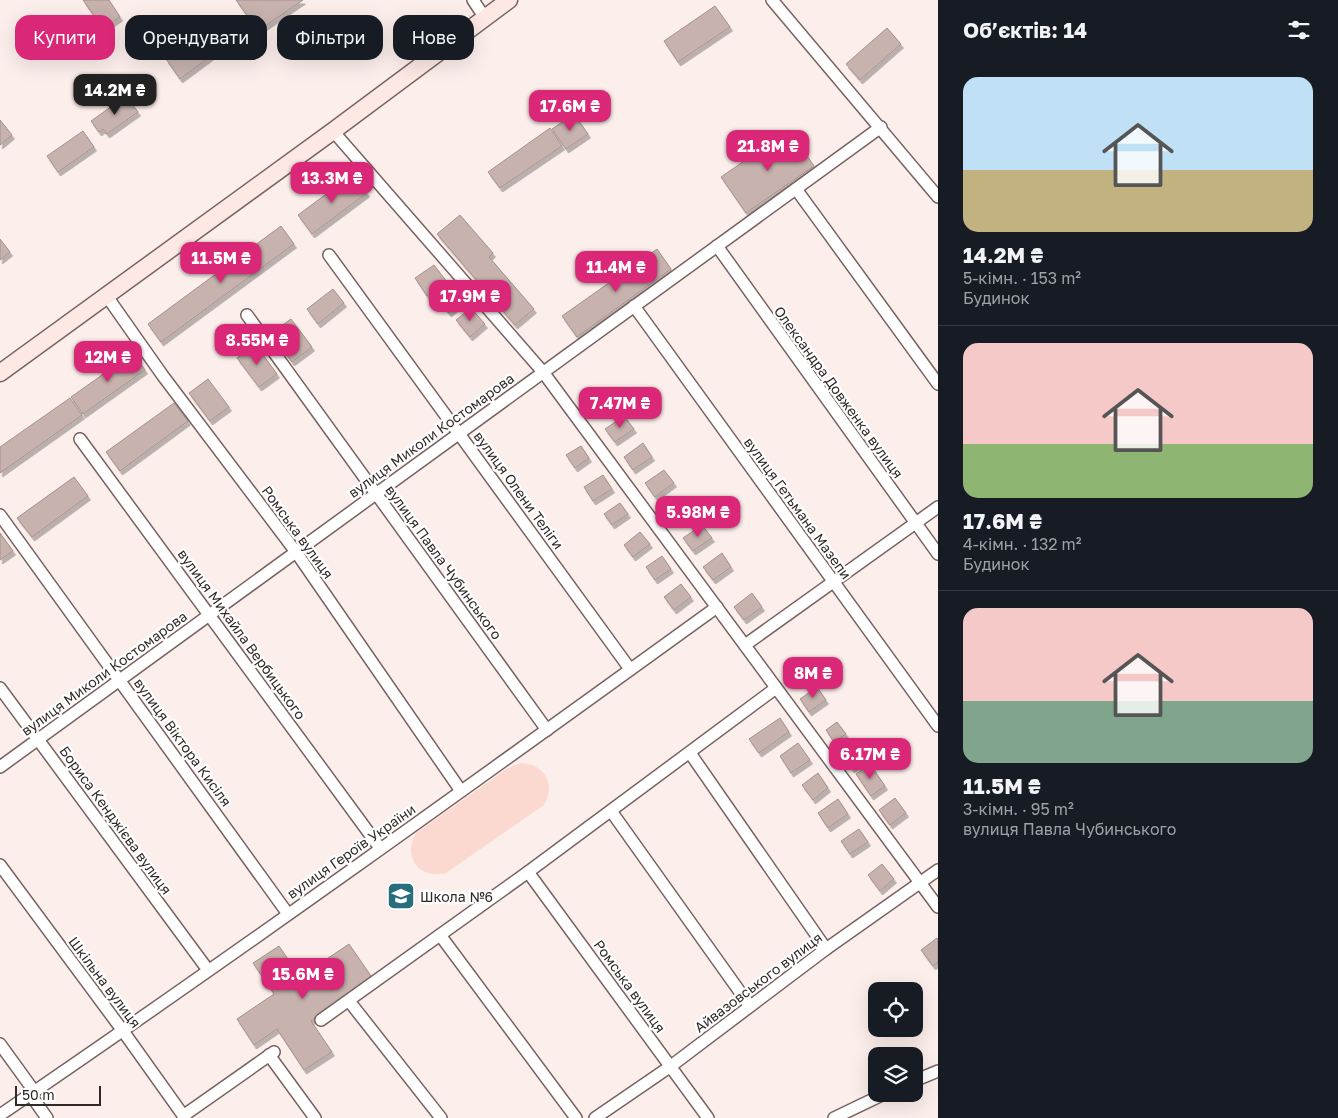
<!DOCTYPE html>
<html lang="uk">
<head>
<meta charset="utf-8">
<style>
	body { margin:0; font-family:"Golos Text",sans-serif; background:#20242c; color:#f1f3f6; height:100vh; display:flex; flex-direction:column; font-size:19px; white-space:nowrap }
	* { box-sizing:border-box; margin:0 }
	p { font-size:16px; color:#9ea1a6 }
	.icon { flex:none; width:28px; height:28px; fill:none; stroke:currentColor; stroke-width:2; stroke-linecap:round; stroke-linejoin:round }
	.map { position:relative; flex:1; overflow:hidden }
	.details { display:flex; flex-direction:column; background:#171b24; width:400px }
	.details>* { flex:none }
	.guide { position:absolute; left:15px; top:15px; width:475px; height:45px; display:flex; gap:10px }
	.fabs { position:absolute; left:868px; top:982px; display:grid; gap:10px }
	.fabs a { display:grid; place-items:center; width:55px; height:55px; border-radius:10px; background:#171b24; box-shadow:0 5px 20px #0002; font-size:25px }
	.scale { position:absolute; left:15px; bottom:12px; width:86px; box-sizing:border-box; padding-left:5px; border:2px solid #312927; border-top:0; font-size:14px; line-height:18px; white-space:nowrap; color:#312927; -webkit-text-stroke:4px #fff; paint-order:stroke }
	.price { position:absolute; translate:-50% -42px; padding:0 11px; border-radius:10px; background:#db2777; color:#fff; font-size:16px; line-height:32px; filter:drop-shadow(0 1px 2px #0008) }
	.price::after { content:''; position:absolute; left:50%; top:30px; width:15px; height:11px; margin-left:-8px; background:inherit; clip-path:polygon(0 0,100% 0,50% 100%) }
	.price.current { background:#222; color:#fff }
	ul { padding:0; list-style:none }
	li { display:grid; align-content:center; gap:10px; height:265px; padding:0 25px }
	li+li { border-top:1px solid #363941 }
	li span { display:grid; place-items:center; height:155px; border-radius:15px; color:#555 }
	li>.icon { margin-inline-start:auto }
	span .icon { width:90px; height:90px; fill:#fffc; stroke-width:1 }
	li b { font-size:21px }
	h2 { display:flex; justify-content:space-between; align-items:center; height:60px; padding:0 25px; font-size:21px }
	.chip { padding:0 18px; border-radius:15px; background:#171b24; box-shadow:0 5px 20px #0002; font-size:18px; line-height:45px }
	.chip.current { background:#db2777; color:#fff }
	main { display:flex; flex:1; min-height:0 }
	.map>svg:first-child { display:block }
	.green { fill:#fbd8d0 }
	.building { fill:#c7b2ad; stroke:#a6918c; filter:url(#shadow) }
	.lines { fill:none; stroke-linecap:round; stroke-linejoin:round }
	.street-casing { stroke:#77635f; stroke-width:14 }
	.secondary-casing { stroke:#77635f; stroke-width:19 }
	.street { stroke:#fff; stroke-width:11 }
	.secondary { stroke:#fde8e4; stroke-width:16 }
	.labels { text-anchor:middle; dominant-baseline:central; stroke-width:4.5; stroke-linejoin:round; paint-order:stroke }
	.street-label { font-size:14px; fill:#312927; stroke:#fff }
	.poi-label { font-size:14px; fill:#312927; stroke:#fff; text-anchor:start }
</style>
</head>
<body>
<main>
<div class="map">
<svg width="938" height="1118" viewBox="0 0 938 1118">
	<defs>
		<filter id="shadow"><feDropShadow dx="2.5" dy="4" stdDeviation="0" flood-color="#0004"/></filter>
	</defs>
	<rect width="100%" height="100%" fill="#fceeeb"/>
	<path class="green" d="M 521,763 C 545,764 556,785 544,805 L 446,873 C 419,880 402,857 416,833 L 508,768 Z"/>
	<g class="building">
		<polygon points="83,0 109,0 120,17 103,29"/>
		<polygon points="236,0 303,0 258,31"/>
		<polygon points="715,6 730,27 678,62 664,41"/>
		<polygon points="216,23 230,42 180,79 166,59"/>
		<polygon points="887,28 901,44 860,80 846,64"/>
		<polygon points="126,96 138,112 107,134 103,129 99,132 91,121"/>
		<polygon points="574,114 588,134 566,149 552,129"/>
		<polygon points="0,120 12,135 0,145"/>
		<polygon points="550,128 562,146 500,188 488,172"/>
		<polygon points="789,130 814,166 746,213 721,177"/>
		<polygon points="83,131 94,147 58,172 47,156"/>
		<polygon points="353,174 367,193 312,234 298,215"/>
		<polygon points="460,215 493,253 489,257 534,309 515,325 437,234"/>
		<polygon points="281,226 294,244 161,342 148,324"/>
		<polygon points="0,239 10,252 0,260"/>
		<polygon points="657,249 671,269 577,337 562,316"/>
		<polygon points="434,265 447,282 427,296 415,278"/>
		<polygon points="451,285 464,300 449,313 436,299"/>
		<polygon points="333,289 344,303 318,324 307,309"/>
		<polygon points="471,308 485,324 470,337 456,320"/>
		<polygon points="291,319 312,347 292,362 271,333"/>
		<polygon points="255,344 277,374 259,387 237,358"/>
		<polygon points="133,353 145,370 83,414 71,397"/>
		<polygon points="208,379 229,407 210,421 189,393"/>
		<polygon points="70,398 82,415 0,473 0,447"/>
		<polygon points="174,403 188,421 120,471 106,452"/>
		<polygon points="624,416 634,429 615,442 605,429"/>
		<polygon points="643,443 652,457 633,470 624,457"/>
		<polygon points="581,446 589,458 575,468 566,455"/>
		<polygon points="664,470 674,483 655,497 645,483"/>
		<polygon points="603,475 612,489 593,501 584,487"/>
		<polygon points="74,477 88,496 32,537 17,518"/>
		<polygon points="682,496 691,510 673,523 663,510"/>
		<polygon points="620,503 628,514 612,525 604,514"/>
		<polygon points="702,525 712,538 693,551 683,538"/>
		<polygon points="640,532 650,544 633,557 624,545"/>
		<polygon points="0,533 13,551 0,560"/>
		<polygon points="722,553 731,567 713,580 703,567"/>
		<polygon points="662,556 671,569 655,580 646,567"/>
		<polygon points="681,584 691,597 674,610 664,597"/>
		<polygon points="752,593 762,607 744,620 734,607"/>
		<polygon points="817,687 826,700 809,712 800,699"/>
		<polygon points="780,718 789,732 759,753 749,739"/>
		<polygon points="837,722 846,734 834,742 826,730"/>
		<polygon points="798,743 810,760 791,773 780,756"/>
		<polygon points="857,746 866,759 852,769 843,756"/>
		<polygon points="870,764 885,786 871,796 856,774"/>
		<polygon points="818,773 828,788 813,800 802,785"/>
		<polygon points="895,798 906,813 890,825 879,810"/>
		<polygon points="838,799 848,814 828,828 818,813"/>
		<polygon points="859,829 868,842 850,854 841,841"/>
		<polygon points="882,864 894,879 880,891 868,875"/>
		<polygon points="937,938 938,940 938,962 933,966 921,950"/>
		<polygon points="349,944 373,979 311,1021 332,1052 304,1070 277,1029 254,1045 237,1019 274,994 253,963 279,946 300,977"/>
	</g>
	<g class="lines">
		<g class="street-casing">
			<g id="street">
				<polyline points="473,0 485,18"/>
				<polyline points="772,0 938,197"/>
				<polyline points="333,131 543,372 938,907"/>
				<polyline points="796,189 938,384"/>
				<polyline points="717,246 938,554"/>
				<polyline points="329,255 630,669"/>
				<polyline points="106,295 163,376 296,552 461,791"/>
				<polyline points="634,306 938,726"/>
				<polyline points="247,315 547,730"/>
				<polyline points="80,439 380,848"/>
				<polyline points="0,515 288,914"/>
				<polyline points="745,645 938,507"/>
				<polyline points="0,688 208,970"/>
				<polyline points="690,753 826,949"/>
				<polyline points="0,767 881,127"/>
				<polyline points="611,811 750,1006"/>
				<polyline points="0,865 123,1031 185,1118"/>
				<polyline points="528,872 708,1118"/>
				<polyline points="440,935 576,1118"/>
				<polyline points="349,1001 441,1118"/>
				<polyline points="321,1020 528,872 776,688"/>
				<polyline points="0,1044 34,1091"/>
				<polyline points="269,1055 315,1118"/>
				<polyline points="914,1081 938,1071"/>
				<polyline points="30,1094 47,1118"/>
				<path d="M 0,1115 C 242,950 479,779 717,607"/>
				<polyline points="183,1116 274,1052"/>
				<polyline points="595,1118 671,1066 826,949 938,870"/>
				<polyline points="834,1118 884,1094"/>
			</g>
		</g>
		<g class="secondary-casing">
			<polyline id="secondary" points="0,373 333,131 509,0"/>
		</g>
		<use href="#street" class="street"/>
		<use href="#secondary" class="secondary"/>
	</g>
	<defs>
		<g id="school-square" transform="scale(1.4375)"><rect x="-9" y="-9" width="18" height="18" rx="4" fill="#276e7c" stroke="#fff"/><path d="M0-5L7-2L0 1L-7-2ZM-4 1L0 2.5L4 1V4Q0 6-4 4Z" fill="#fff"/></g>
	</defs>
	<g fill-rule="evenodd">
		<use href="#school-square" x="401" y="896"/>
	</g>
	<g class="labels">
		<g class="street-label">
			<text transform="translate(839 392) rotate(54)">Олександра Довженка вулиця</text>
			<text transform="translate(431 435) rotate(-36)">вулиця Миколи Костомарова</text>
			<text transform="translate(519 490) rotate(54)">вулиця Олени Теліги</text>
			<text transform="translate(798 508) rotate(54)">вулиця Гетьмана Мазепи</text>
			<text transform="translate(298 532) rotate(54)">Ромська вулиця</text>
			<text transform="translate(444 562) rotate(54)">вулиця Павла Чубинського</text>
			<text transform="translate(242 634) rotate(54)">вулиця Михайла Вербицького</text>
			<text transform="translate(104 673) rotate(-36)">вулиця Миколи Костомарова</text>
			<text transform="translate(183 742) rotate(54)">вулиця Віктора Кисіля</text>
			<text transform="translate(116 820) rotate(54)">Бориса Кенджієва вулиця</text>
			<text transform="translate(351 851) rotate(-35)">вулиця Героїв України</text>
			<text transform="translate(105 982) rotate(53)">Шкільна вулиця</text>
			<text transform="translate(758 982) rotate(-37)">Айвазовського вулиця</text>
			<text transform="translate(630 986) rotate(54)">Ромська вулиця</text>
		</g>
		<g class="poi-label">
			<text x="420" y="896">Школа №6</text>
		</g>
	</g>
</svg>
<div class="fabs">
<a><svg class="icon" aria-label="locate" viewBox="0 0 24 24"><circle cx="12" cy="12" r="6"/><path d="M12 2v4M12 18v4M2 12h4M18 12h4"/></svg></a>
<a><svg class="icon" aria-label="layers" viewBox="0 0 24 24"><path d="M12 4l9 5-9 5-9-5zM3 14l9 5 9-5"/></svg></a>
</div>
<div class="scale">50 m</div>
<b class="price current" style="left:115px;top:116px">14.2M ₴</b>
<b class="price" style="left:570px;top:132px">17.6M ₴</b>
<b class="price" style="left:768px;top:172px">21.8M ₴</b>
<b class="price" style="left:332px;top:204px">13.3M ₴</b>
<b class="price" style="left:221px;top:284px">11.5M ₴</b>
<b class="price" style="left:616px;top:293px">11.4M ₴</b>
<b class="price" style="left:470px;top:322px">17.9M ₴</b>
<b class="price" style="left:257px;top:366px">8.55M ₴</b>
<b class="price" style="left:108px;top:383px">12M ₴</b>
<b class="price" style="left:620px;top:429px">7.47M ₴</b>
<b class="price" style="left:698px;top:538px">5.98M ₴</b>
<b class="price" style="left:813px;top:699px">8M ₴</b>
<b class="price" style="left:870px;top:780px">6.17M ₴</b>
<b class="price" style="left:303px;top:1000px">15.6M ₴</b>
<div class="guide">
<a class="chip current">Купити</a>
<a class="chip">Орендувати</a>
<a class="chip">Фільтри</a>
<a class="chip">Нове</a>
</div>
</div>
<section class="details">
<h2>Об’єктів: 14<svg class="icon" aria-label="filters" viewBox="0 0 24 24"><path d="M4 7h16M4 17h16"/><circle cx="9" cy="7" r="2"/><circle cx="15" cy="17" r="2"/></svg></h2>
<ul>
<li><span style="background:linear-gradient(#bfe0f5 60%,#c2b280 0)"><svg class="icon" aria-label="home" viewBox="0 0 24 24"><path d="M3 11l9-7 9 7M6 9v11h12V9"/></svg></span><div><b>14.2M ₴</b><p>5-кімн. · 153 m²</p><p>Будинок</p></div></li>
<li><span style="background:linear-gradient(#f6c9c9 65%,#8fb573 0)"><svg class="icon" aria-label="home" viewBox="0 0 24 24"><path d="M3 11l9-7 9 7M6 9v11h12V9"/></svg></span><div><b>17.6M ₴</b><p>4-кімн. · 132 m²</p><p>Будинок</p></div></li>
<li><span style="background:linear-gradient(#f6c9c9 60%,#7fa58c 0)"><svg class="icon" aria-label="home" viewBox="0 0 24 24"><path d="M3 11l9-7 9 7M6 9v11h12V9"/></svg></span><div><b>11.5M ₴</b><p>3-кімн. · 95 m²</p><p>вулиця Павла Чубинського</p></div></li>
</ul>
</section>
</main>
</body>
</html>
